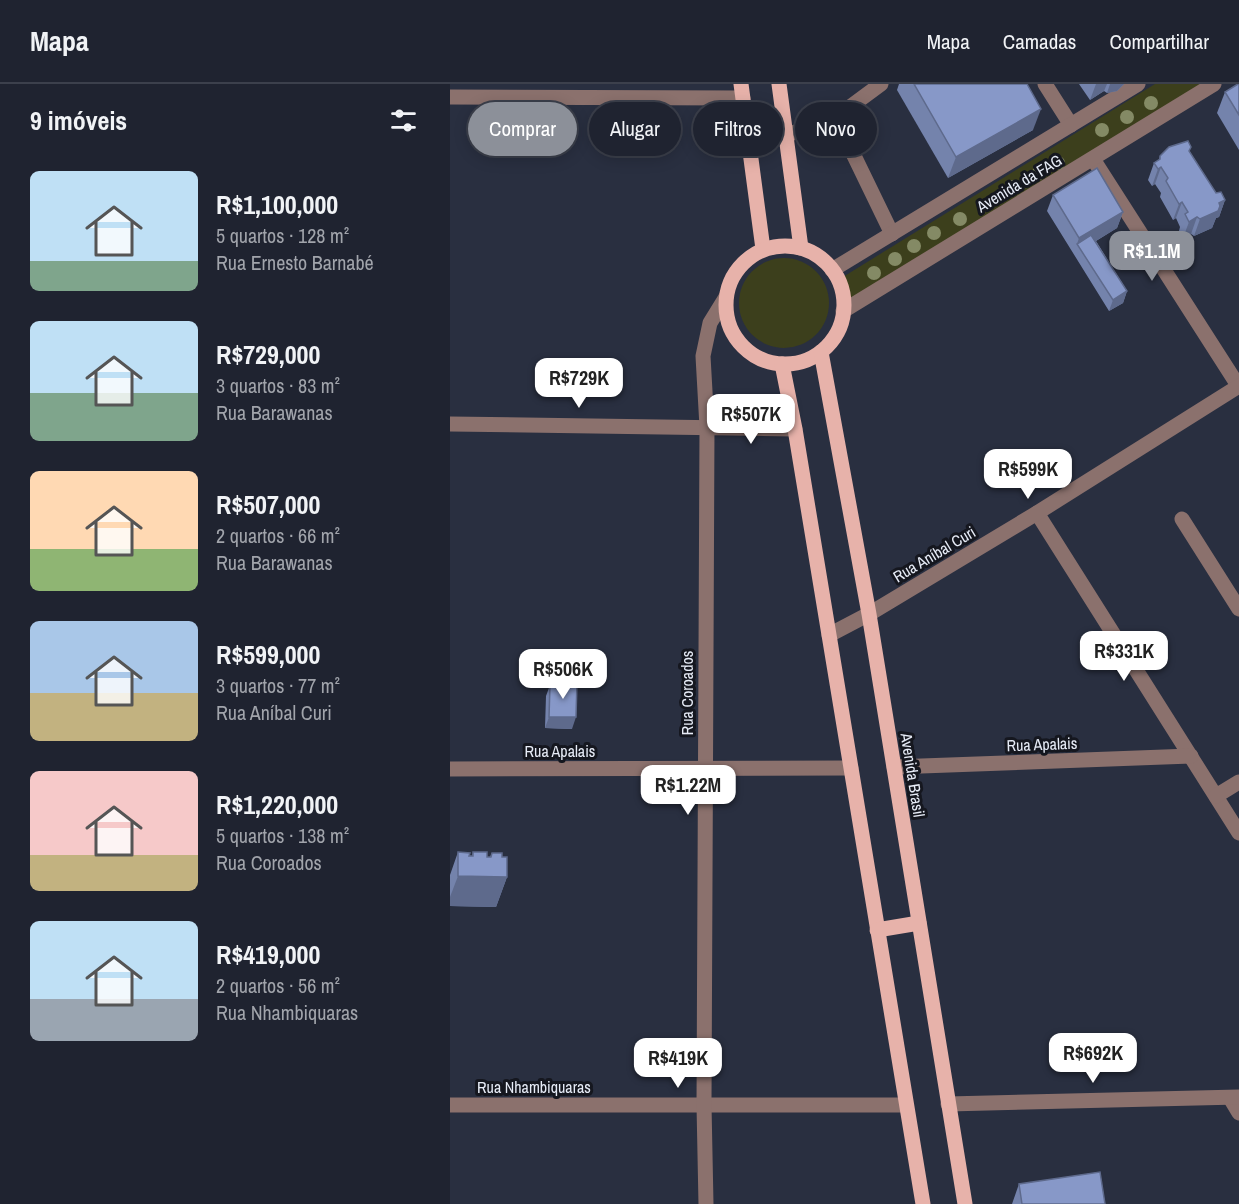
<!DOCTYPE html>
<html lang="pt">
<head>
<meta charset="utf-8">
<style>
	body { margin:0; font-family:"Archivo Narrow",sans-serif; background:#272b38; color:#f1f3f6; height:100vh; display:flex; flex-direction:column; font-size:22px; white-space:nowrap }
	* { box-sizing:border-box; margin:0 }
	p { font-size:20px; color:#a1a4ab }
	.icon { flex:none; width:33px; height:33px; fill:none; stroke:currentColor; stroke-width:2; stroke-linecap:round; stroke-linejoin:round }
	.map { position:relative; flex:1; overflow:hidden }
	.drawer { display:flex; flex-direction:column; background:#1f2330; width:450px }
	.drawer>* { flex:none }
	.hud { position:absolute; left:18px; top:18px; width:570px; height:54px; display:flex; gap:12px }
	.price { position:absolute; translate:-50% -51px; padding:0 14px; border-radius:12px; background:#fff; color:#222; font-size:20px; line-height:39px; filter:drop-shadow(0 2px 3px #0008) }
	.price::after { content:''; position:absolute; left:50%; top:36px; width:18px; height:14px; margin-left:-9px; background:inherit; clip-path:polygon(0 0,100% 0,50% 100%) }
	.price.on { background:#8c9099; color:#fff }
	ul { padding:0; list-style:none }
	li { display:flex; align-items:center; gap:18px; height:150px; padding:0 30px }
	li span { display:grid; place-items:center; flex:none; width:168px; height:120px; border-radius:9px; color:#555 }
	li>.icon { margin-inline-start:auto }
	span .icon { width:72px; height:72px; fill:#fffc; stroke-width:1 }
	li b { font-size:26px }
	h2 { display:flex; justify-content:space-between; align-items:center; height:72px; padding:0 30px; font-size:26px }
	.pill { padding:0 21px; border-radius:27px; background:#1f2330; box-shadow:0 3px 15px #0003,0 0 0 2px #3c404c; font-size:21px; line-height:54px }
	.pill.on { background:#8c9099; color:#fff }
	header { display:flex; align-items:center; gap:36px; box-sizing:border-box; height:84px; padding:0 30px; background:#1f2330; border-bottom:2px solid #3c404c }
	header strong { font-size:28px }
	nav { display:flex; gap:33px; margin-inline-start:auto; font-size:21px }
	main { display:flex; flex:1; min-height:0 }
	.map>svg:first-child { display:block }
	.green { fill:#3c3f1c }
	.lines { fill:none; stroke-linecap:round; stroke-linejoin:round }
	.minor { stroke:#8b716d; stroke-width:15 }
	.major { stroke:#e7b2aa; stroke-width:15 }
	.tree { fill:#848a65 }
	.wall { fill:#7483ac }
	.shaded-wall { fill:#5e6a8c }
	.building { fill:#8798c8; stroke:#5e6a8c; stroke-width:1.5 }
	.labels { text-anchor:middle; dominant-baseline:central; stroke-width:6; stroke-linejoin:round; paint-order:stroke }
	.street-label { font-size:16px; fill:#e7ecf7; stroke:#15171f }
</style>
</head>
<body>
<header>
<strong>Mapa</strong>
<nav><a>Mapa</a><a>Camadas</a><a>Compartilhar</a></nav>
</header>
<main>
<section class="drawer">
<h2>9 imóveis<svg class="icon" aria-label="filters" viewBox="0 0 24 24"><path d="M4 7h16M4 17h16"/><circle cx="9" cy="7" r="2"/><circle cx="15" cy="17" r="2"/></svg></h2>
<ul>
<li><span style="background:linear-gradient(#bfe0f5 75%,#7fa58c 0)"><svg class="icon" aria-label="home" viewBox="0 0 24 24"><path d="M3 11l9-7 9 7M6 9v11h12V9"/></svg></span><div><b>R$1,100,000</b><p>5 quartos · 128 m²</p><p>Rua Ernesto Barnabé</p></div></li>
<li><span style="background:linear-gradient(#bfe0f5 60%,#7fa58c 0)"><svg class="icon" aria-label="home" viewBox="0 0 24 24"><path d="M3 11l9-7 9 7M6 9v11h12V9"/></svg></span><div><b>R$729,000</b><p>3 quartos · 83 m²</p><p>Rua Barawanas</p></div></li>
<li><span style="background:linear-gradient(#ffd9b3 65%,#8fb573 0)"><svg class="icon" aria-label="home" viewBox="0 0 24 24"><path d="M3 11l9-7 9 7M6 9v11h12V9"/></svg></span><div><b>R$507,000</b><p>2 quartos · 66 m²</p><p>Rua Barawanas</p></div></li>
<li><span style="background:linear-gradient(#a9c7e8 60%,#c2b280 0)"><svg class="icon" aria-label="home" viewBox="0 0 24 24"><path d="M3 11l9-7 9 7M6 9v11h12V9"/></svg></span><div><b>R$599,000</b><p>3 quartos · 77 m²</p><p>Rua Aníbal Curi</p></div></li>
<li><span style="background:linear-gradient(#f6c9c9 70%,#c2b280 0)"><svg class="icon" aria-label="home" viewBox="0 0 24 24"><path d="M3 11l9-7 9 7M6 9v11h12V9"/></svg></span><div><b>R$1,220,000</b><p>5 quartos · 138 m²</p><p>Rua Coroados</p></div></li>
<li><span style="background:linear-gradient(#bfe0f5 65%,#9aa5b1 0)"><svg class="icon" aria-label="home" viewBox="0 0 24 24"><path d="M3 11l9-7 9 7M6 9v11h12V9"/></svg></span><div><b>R$419,000</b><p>2 quartos · 56 m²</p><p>Rua Nhambiquaras</p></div></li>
</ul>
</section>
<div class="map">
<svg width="789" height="1120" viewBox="0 0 789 1120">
	<rect width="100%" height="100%" fill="#292f40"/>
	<g class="green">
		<polygon points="705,0 751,0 398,221 393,193"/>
		<circle cx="334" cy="219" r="45"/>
	</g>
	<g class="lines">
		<g class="minor">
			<polyline points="595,0 621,41"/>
			<polyline points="0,13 293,14"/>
			<polyline points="381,37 431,0"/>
			<polyline points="336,51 381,37 395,53 442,150"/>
			<polyline points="643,75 789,303"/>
			<polyline points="382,186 688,0"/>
			<polyline points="393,227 764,0"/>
			<polyline points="0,340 345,345"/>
			<polyline points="587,429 789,749"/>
			<polyline points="732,435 789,525"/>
			<polyline points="379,551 419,530 587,429 789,302"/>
			<polyline points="444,683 741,672"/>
			<polyline points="0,685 401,684"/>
			<polyline points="766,712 789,698"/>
			<polyline points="780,1014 789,1029"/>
			<polyline points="498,1020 789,1013"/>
			<polyline points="0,1021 456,1021"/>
			<polyline points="256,1120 254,1021 257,343 253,272 260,239 276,213"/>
		</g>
		<g class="major">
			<polyline points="291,0 313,165"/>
			<polyline points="329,0 351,164"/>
			<circle cx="335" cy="221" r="59"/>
			<polyline points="371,268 419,530 515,1120"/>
			<polyline points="332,280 345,345 473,1120"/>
			<polyline points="427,846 469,839"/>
		</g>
	</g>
	<g class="tree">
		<circle cx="701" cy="19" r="7"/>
		<circle cx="677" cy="33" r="7"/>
		<circle cx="652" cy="46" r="7"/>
		<circle cx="608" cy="79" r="7"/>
		<circle cx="589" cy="89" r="7"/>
		<circle cx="563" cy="103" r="7"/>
		<circle cx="510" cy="135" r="7"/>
		<circle cx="484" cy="149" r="7"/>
		<circle cx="464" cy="162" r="7"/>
		<circle cx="445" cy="175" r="7"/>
		<circle cx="424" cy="189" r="7"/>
	</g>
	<g class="wall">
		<polygon points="449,0 577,0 583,46 498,94 447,6"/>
		<polygon points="629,0 674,0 667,7 657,9 654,7 640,16"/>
		<polygon points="789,0 789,66 767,29 775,8"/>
		<polygon points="740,68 766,109 775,116 769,133 766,134 762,144 744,152 741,150 733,154 729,147 730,143 726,134 723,136 710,113 711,109 705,100 702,102 698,96 704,79 709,76 710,72"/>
		<polygon points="603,111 673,128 667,144 646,157 677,207 673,219 659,227 597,127"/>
		<polygon points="118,597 122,645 95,644 96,612 100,601 116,601"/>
		<polygon points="8,768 22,772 23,768 37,773 40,773 42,769 52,773 57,793 46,823 0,822 0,791"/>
		<polygon points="569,1100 655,1120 562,1120"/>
	</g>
	<g class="shaded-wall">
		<polygon points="646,0 657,0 654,7 640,16"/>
		<polygon points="660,0 674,0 667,7 657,9"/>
		<polygon points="591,25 583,46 498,94 506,73"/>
		<polygon points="711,83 705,100 702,102 708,85"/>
		<polygon points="775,116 769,133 766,134 762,144 744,152 750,135 769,119"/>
		<polygon points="732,118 726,134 723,136 729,120"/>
		<polygon points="673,128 667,144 631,166 627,160 629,154"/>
		<polygon points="747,133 741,150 733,154 739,138"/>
		<polygon points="677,207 673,219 659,227 663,216"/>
		<polygon points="99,633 126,633 122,645 95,644"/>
		<polygon points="8,792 57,793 46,823 0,822 0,813"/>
	</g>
	<g class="building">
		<polygon points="464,0 577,0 591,25 506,73"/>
		<polygon points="788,0 789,0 789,31 775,8"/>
		<polygon points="738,57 741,63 739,67 766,109 771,108 775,116 769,119 770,122 768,127 750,135 747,133 739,138 735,130 738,128 732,118 729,120 716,97 718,94 711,83 708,85 704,79 710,75 710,72 719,63"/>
		<polygon points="647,84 673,128 629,154 603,111"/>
		<polygon points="641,151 677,207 663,216 627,160"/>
		<polygon points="118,597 127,597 126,633 99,633 100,601 118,601"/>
		<polygon points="8,768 20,769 19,772 23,772 23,768 37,768 37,773 41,773 42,769 52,769 52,773 57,773 57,793 8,792"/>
		<polygon points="650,1088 655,1120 572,1120 569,1100"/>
	</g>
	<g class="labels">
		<g class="street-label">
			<text transform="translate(569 99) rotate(-31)">Avenida da FAG</text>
			<text transform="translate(484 470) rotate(-31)">Rua Aníbal Curi</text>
			<text transform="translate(237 609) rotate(-90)">Rua Coroados</text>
			<text transform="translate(592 660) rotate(-2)">Rua Apalais</text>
			<text x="110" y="667">Rua Apalais</text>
			<text transform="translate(463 691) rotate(81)">Avenida Brasil</text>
			<text x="84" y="1003">Rua Nhambiquaras</text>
		</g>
	</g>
</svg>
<b class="price on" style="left:702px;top:198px">R$1.1M</b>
<b class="price" style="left:129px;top:325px">R$729K</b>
<b class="price" style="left:301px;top:361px">R$507K</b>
<b class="price" style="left:578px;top:416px">R$599K</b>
<b class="price" style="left:674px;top:598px">R$331K</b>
<b class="price" style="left:113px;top:616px">R$506K</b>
<b class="price" style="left:238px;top:732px">R$1.22M</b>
<b class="price" style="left:643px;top:1000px">R$692K</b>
<b class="price" style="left:228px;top:1005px">R$419K</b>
<div class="hud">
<a class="pill on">Comprar</a>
<a class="pill">Alugar</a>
<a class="pill">Filtros</a>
<a class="pill">Novo</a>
</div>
</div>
</main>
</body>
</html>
